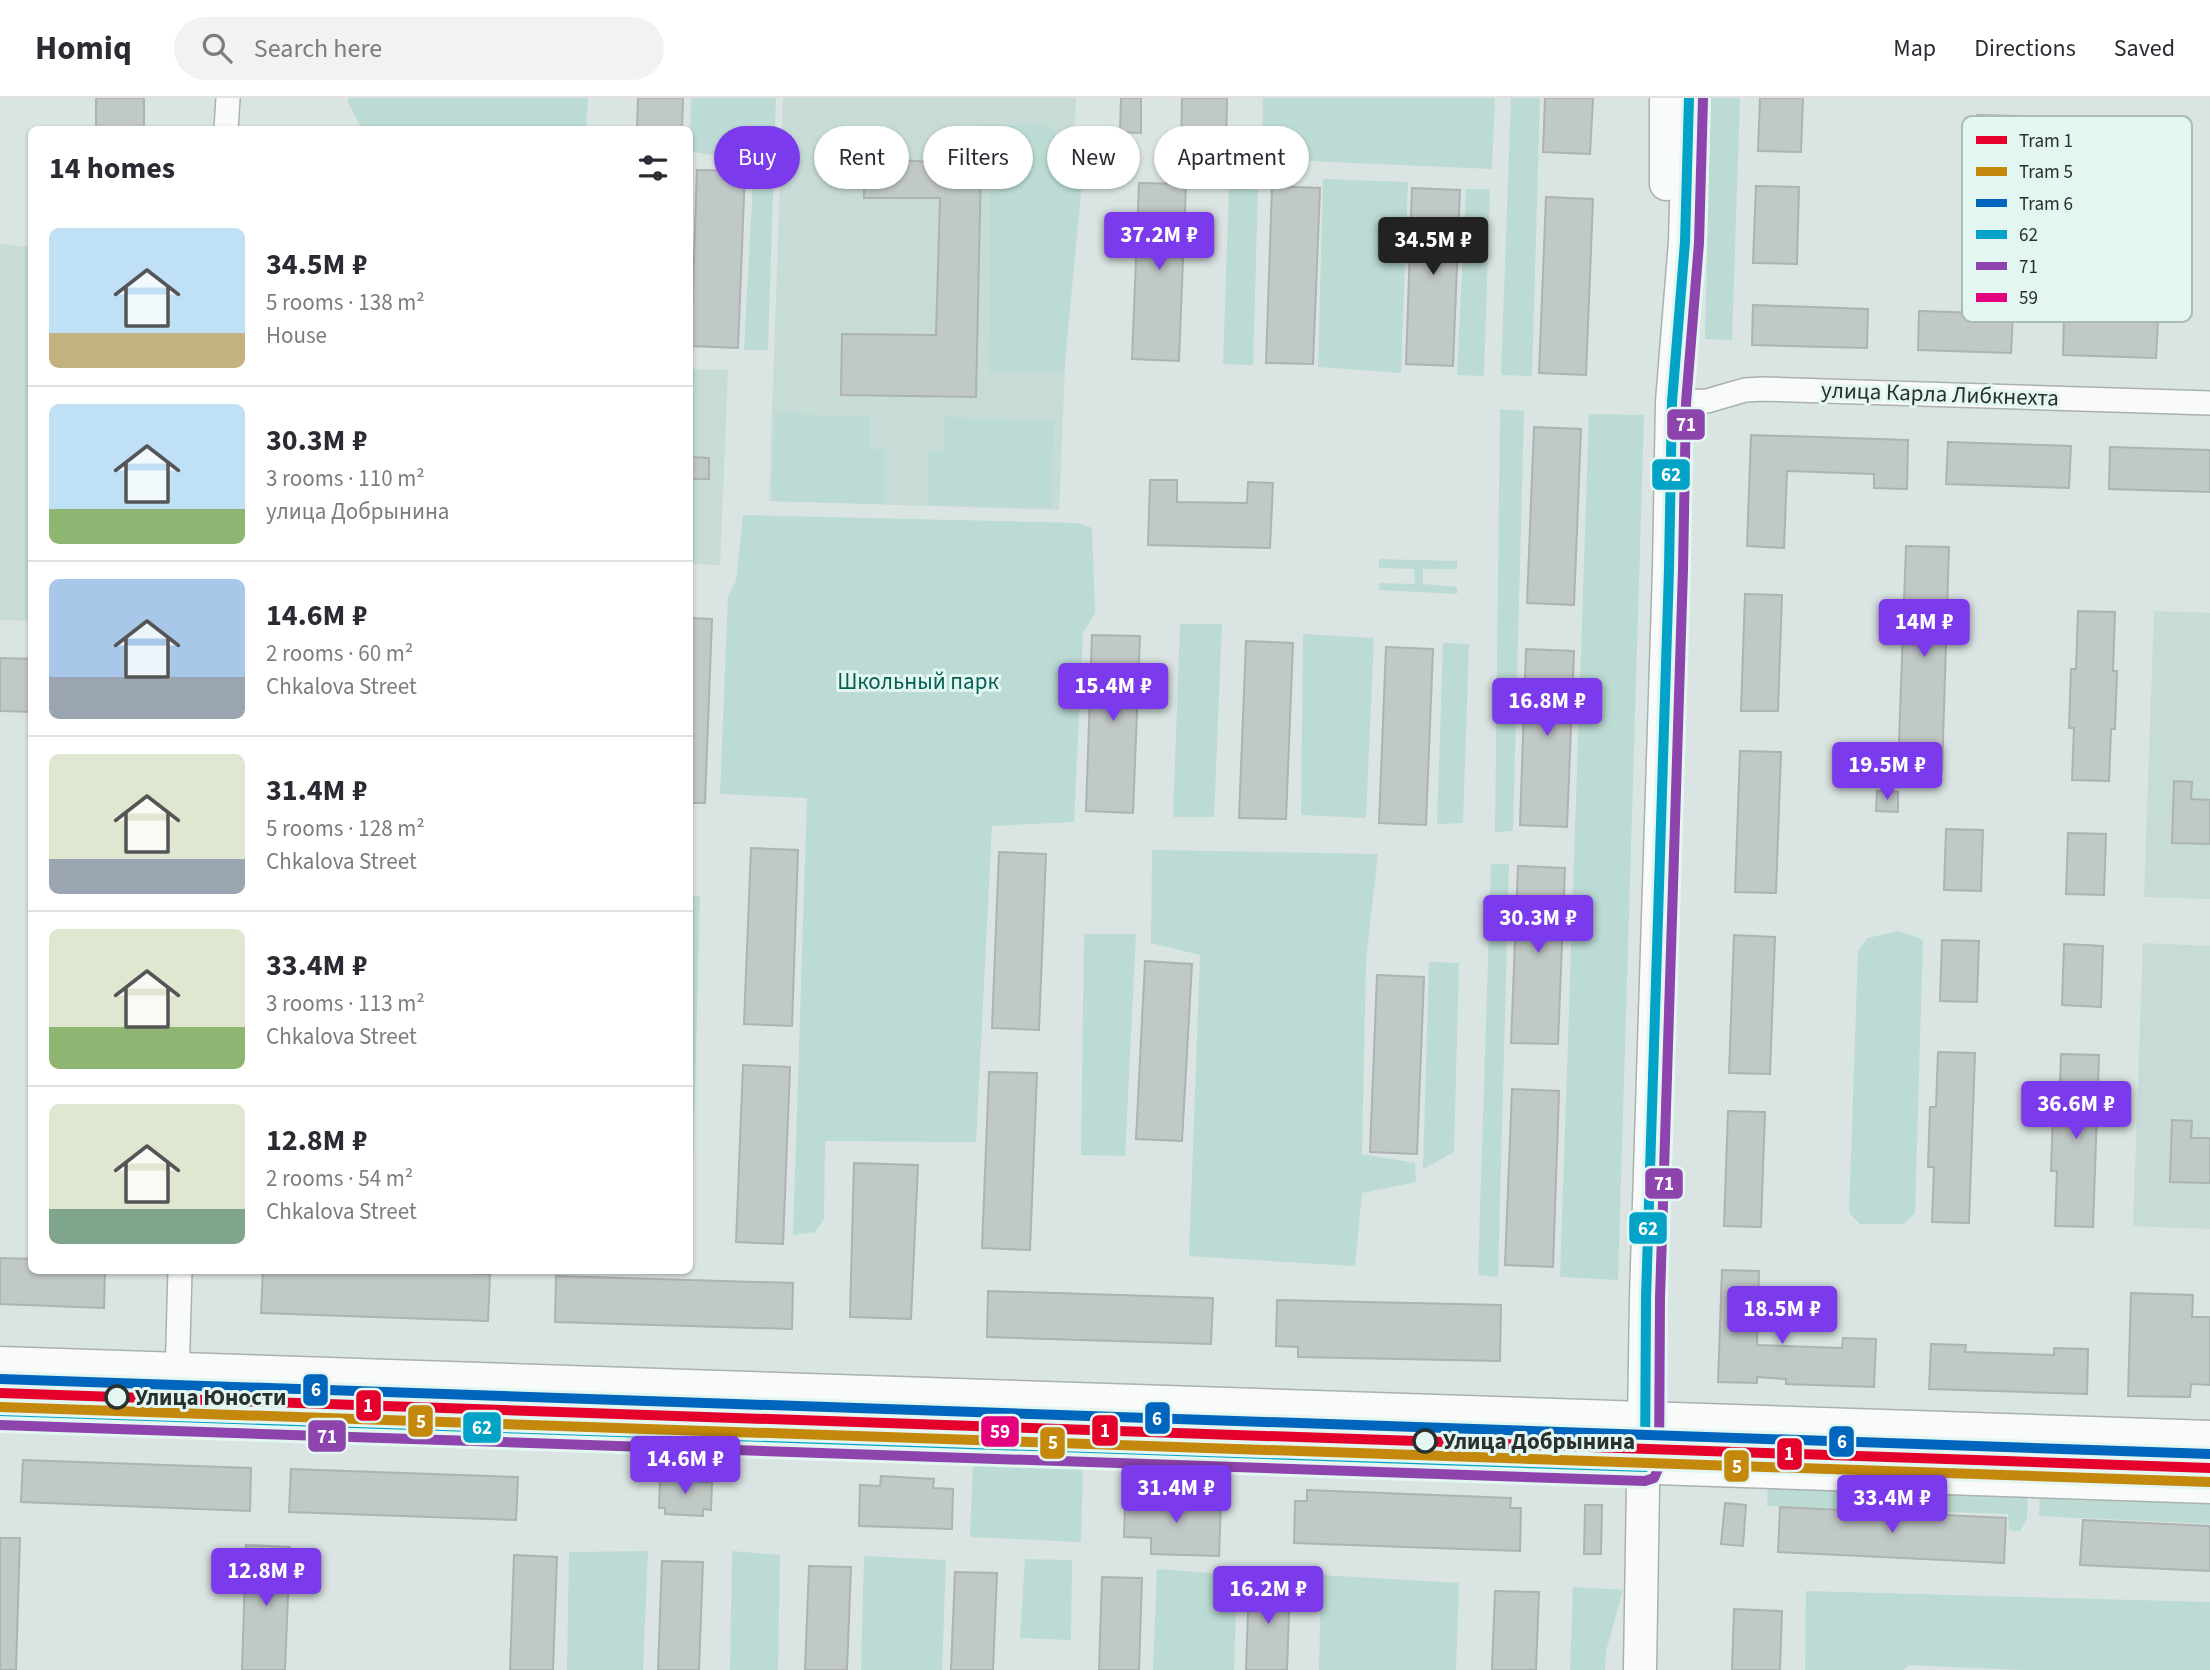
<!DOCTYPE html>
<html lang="en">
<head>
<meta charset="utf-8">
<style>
	body { margin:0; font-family:"Source Sans 3",sans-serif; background:#f2f2f3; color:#2b2b33; height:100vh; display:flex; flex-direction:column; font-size:26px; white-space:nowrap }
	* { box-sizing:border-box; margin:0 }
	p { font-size:23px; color:#7c7c81 }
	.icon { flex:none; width:38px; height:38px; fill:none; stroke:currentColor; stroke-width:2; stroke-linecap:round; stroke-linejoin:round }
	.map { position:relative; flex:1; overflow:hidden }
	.panel { position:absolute; left:28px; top:28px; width:665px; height:1148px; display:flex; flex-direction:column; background:#fff; border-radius:10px; box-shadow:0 2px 5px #0004 }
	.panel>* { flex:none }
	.banner { position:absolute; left:714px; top:28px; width:665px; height:63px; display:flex; gap:14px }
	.price { position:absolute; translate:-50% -60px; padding:0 16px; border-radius:7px; background:#7c3aed; color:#fff; font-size:23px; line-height:46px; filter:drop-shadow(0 2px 4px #0008) }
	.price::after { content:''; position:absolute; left:50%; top:42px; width:21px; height:16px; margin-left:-10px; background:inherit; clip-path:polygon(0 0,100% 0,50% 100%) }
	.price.on { background:#222; color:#fff }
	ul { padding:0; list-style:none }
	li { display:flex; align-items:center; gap:21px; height:175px; padding:0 21px }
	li+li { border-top:2px solid #e1e1e2 }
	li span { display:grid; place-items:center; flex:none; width:196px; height:140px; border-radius:10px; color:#555 }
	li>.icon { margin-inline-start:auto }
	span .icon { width:84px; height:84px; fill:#fffc; stroke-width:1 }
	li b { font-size:30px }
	h2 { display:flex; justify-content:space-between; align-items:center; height:84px; padding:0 21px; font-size:30px }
	.tag { padding:0 24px; border-radius:32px; background:#fff; box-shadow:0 2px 5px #0004; font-size:24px; line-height:63px }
	.tag.on { background:#7c3aed; color:#fff }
	header { display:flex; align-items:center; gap:42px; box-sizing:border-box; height:98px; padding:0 35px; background:#fff; border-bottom:2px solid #e1e1e2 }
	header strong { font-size:33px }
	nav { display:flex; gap:38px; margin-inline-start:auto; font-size:24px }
	.search { width:490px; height:63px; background:#f2f2f3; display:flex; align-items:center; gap:18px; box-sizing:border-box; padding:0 24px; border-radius:38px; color:#7c7c81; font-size:26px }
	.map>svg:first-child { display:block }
	.built { fill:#c7dbd7 }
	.green { fill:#bcdbd4 }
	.building { fill:#c1c9c7; stroke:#acb3b2; stroke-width:2 }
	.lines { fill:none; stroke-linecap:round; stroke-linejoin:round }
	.street-casing { stroke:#aab1af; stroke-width:26 }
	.secondary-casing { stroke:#aab1af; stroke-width:35 }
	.street { stroke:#f9fbfb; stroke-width:23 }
	.secondary { stroke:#f9fbfb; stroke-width:32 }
	.bus-1-casing { stroke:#e3f6f1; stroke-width:16 }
	.bus-2-casing { stroke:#e3f6f1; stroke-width:16 }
	.bus-3-casing { stroke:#e3f6f1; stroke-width:16 }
	.bus-1 { stroke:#02a3c6; stroke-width:10 }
	.bus-2 { stroke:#8e44ad; stroke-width:10 }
	.bus-3 { stroke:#e5007d; stroke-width:10 }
	.tram-1-casing { stroke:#e3f6f1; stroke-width:16 }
	.tram-2-casing { stroke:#e3f6f1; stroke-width:16 }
	.tram-3-casing { stroke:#e3f6f1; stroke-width:16 }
	.tram-1 { stroke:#e4002b; stroke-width:10 }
	.tram-2 { stroke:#c4880c; stroke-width:10 }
	.tram-3 { stroke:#0065bd; stroke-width:10 }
	.stop-dot { fill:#e3f6f1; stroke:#29302f; stroke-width:3.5 }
	.labels { text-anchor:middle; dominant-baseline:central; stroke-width:6; stroke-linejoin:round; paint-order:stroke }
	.street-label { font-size:23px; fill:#29302f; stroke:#e3f6f1 }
	.park-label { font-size:23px; fill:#066053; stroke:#e3f6f1 }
	.stop-label { font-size:23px; font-weight:bold; fill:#29302f; stroke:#e3f6f1; text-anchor:start }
	.key { fill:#e3f6f1; stroke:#abbbb7; stroke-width:2 }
	.key-label { font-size:19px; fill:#29302f }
	.line-badge { stroke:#e3f6f1; stroke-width:2.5 }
	.badge-label { font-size:19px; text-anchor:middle; font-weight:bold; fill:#fff }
</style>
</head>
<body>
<header>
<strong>Homiq</strong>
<div class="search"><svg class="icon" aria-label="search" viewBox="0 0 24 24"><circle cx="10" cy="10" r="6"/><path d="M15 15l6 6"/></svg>Search here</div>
<nav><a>Map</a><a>Directions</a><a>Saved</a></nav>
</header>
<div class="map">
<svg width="2210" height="1572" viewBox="0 0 2210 1572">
	<rect width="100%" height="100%" fill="#dae4e2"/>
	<g class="built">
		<polygon points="783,0 1076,0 1059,412 769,403"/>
		<polygon points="0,146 31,149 31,523 0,522"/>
		<polygon points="690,271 728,272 720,467 690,466"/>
		<polygon points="2154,513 2210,515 2210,801 2144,799"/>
		<polygon points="2143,845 2210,848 2210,1131 2133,1128"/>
	</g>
	<g class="green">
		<polygon points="348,0 588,0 586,31 361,29 348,5"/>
		<polygon points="691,0 776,0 768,252 744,252 754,65 690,53"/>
		<polygon points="1263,0 1495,0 1492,71 1262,61"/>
		<polygon points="1511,0 1540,0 1532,278 1501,277"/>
		<polygon points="1711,0 1740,0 1732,242 1705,241"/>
		<polygon points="1046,27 1084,63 1064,275 989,274 990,63 941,58 944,28"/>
		<polygon points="1323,81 1408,84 1401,275 1318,269"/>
		<polygon points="1229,89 1258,92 1253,267 1223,266"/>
		<polygon points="1466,91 1490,91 1484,278 1457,277"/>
		<polygon points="1500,311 1524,313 1513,733 1495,734"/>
		<polygon points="775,316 870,318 869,351 885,352 884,406 772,403"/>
		<polygon points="1589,316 1644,317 1618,1182 1560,1179"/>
		<polygon points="945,319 1054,323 1051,410 928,407 929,352 944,352"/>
		<polygon points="743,417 1077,425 1092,430 1095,515 1083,535 1074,724 992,728 976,1044 825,1043 824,1121 815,1134 793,1137 807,700 720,696 728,498 736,483"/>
		<polygon points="1379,461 1457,463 1457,471 1423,471 1423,486 1457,489 1457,496 1379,492 1379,485 1415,486 1414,471 1379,470"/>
		<polygon points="1180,526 1222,526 1214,719 1173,719"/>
		<polygon points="1303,536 1374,540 1366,720 1301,717"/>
		<polygon points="1443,545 1469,546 1463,725 1437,726"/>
		<polygon points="1152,752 1378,756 1366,862 1362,1056 1415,1065 1416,1084 1362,1095 1355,1168 1189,1158 1200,857 1151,845"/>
		<polygon points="1491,766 1509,766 1498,1179 1478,1177"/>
		<polygon points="690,798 700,798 693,1065 690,1065"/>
		<polygon points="1899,833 1923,842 1915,1115 1904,1126 1860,1126 1849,1115 1858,853 1868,840"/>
		<polygon points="1084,836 1136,836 1125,1058 1081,1057"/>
		<polygon points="1429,864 1459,865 1454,1054 1423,1071"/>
		<polygon points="973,1363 1083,1366 1081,1444 970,1439"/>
		<polygon points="1768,1382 2028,1391 2027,1421 2020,1433 2009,1432 2008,1416 1767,1408"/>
		<polygon points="2040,1390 2210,1396 2210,1426 2039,1418"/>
		<polygon points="648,1453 643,1572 567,1572 569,1454"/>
		<polygon points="732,1453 780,1457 778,1572 730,1572"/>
		<polygon points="864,1458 946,1462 942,1572 861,1572"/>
		<polygon points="1025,1461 1072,1462 1071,1542 1020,1540"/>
		<polygon points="1157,1471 1237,1477 1234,1572 1153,1572"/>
		<polygon points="1321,1477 1459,1485 1456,1572 1319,1572"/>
		<polygon points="1573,1489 1623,1492 1606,1553 1605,1572 1570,1572"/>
		<polygon points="1806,1493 2210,1504 2210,1572 2024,1572 1908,1567 1904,1572 1805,1572"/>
	</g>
	<g class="building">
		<rect x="96" y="0" width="48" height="32"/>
		<polygon points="638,0 683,0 682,32 637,32"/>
		<polygon points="1121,0 1141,0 1141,35 1120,34"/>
		<polygon points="1182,0 1227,0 1226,52 1181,51"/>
		<polygon points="1545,0 1593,0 1590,56 1543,54"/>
		<polygon points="1760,0 1803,0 1801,54 1758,53"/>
		<polygon points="1977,17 2019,18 2015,136 1973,134"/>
		<polygon points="864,60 981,67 976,299 841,297 842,236 936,237 940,100 864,100"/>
		<polygon points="697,72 745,73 738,250 691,248"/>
		<polygon points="1139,85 1186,86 1179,263 1132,261"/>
		<polygon points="1272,88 1320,90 1313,266 1266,265"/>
		<polygon points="1756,88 1799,89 1797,166 1753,165"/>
		<polygon points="1412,90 1460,92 1453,268 1406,266"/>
		<polygon points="1546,99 1593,101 1586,277 1539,275"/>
		<polygon points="1753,207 1868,211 1867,250 1752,247"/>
		<polygon points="1919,213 2013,216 2011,255 1918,252"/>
		<polygon points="2064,218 2158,221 2156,260 2063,257"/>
		<polygon points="1534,329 1581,331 1574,507 1527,505"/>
		<polygon points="1751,337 1908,342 1907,391 1874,390 1874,376 1787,373 1784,450 1747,448"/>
		<polygon points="1948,344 2071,348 2069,390 1946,386"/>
		<polygon points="2110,349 2210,352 2210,394 2109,391"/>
		<polygon points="690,359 709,360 709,381 690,381"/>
		<polygon points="1150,382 1177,382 1177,404 1247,405 1248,384 1273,385 1270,450 1148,447"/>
		<polygon points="1906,448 1949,449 1942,674 1898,672"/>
		<polygon points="1745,496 1782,497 1778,613 1741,613"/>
		<polygon points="2078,513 2115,514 2113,573 2117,573 2115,631 2111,631 2109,683 2072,682 2074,630 2069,630 2071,571 2076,571"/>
		<polygon points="690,520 712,521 705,705 690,705"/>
		<polygon points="1092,537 1140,538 1133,715 1086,713"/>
		<polygon points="1246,543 1293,545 1286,721 1239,720"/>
		<polygon points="1386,549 1433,551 1426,727 1379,725"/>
		<polygon points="1526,551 1574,553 1567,729 1520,727"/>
		<polygon points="0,560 32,561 32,614 0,613"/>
		<polygon points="1740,653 1781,654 1776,795 1735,794"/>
		<polygon points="2174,683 2192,684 2191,701 2210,702 2210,746 2172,745"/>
		<polygon points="1877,693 1898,694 1898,714 1876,713"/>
		<polygon points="1946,731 1983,732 1981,793 1944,792"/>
		<polygon points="2068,735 2106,736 2104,797 2066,796"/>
		<polygon points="751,750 798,752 792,928 744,926"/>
		<polygon points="999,754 1046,756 1039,932 992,930"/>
		<polygon points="1518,768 1565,770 1558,946 1511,945"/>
		<polygon points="1734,837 1775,839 1770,976 1729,975"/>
		<polygon points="1942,842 1979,843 1977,904 1940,903"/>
		<polygon points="2064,846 2103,848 2101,909 2062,907"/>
		<polygon points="1145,863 1192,866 1182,1043 1136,1041"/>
		<polygon points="1377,877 1424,879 1417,1056 1370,1054"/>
		<polygon points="1938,954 1975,955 1969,1125 1932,1124 1934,1069 1928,1069 1930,1009 1936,1009"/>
		<polygon points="2061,956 2099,957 2093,1129 2055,1128 2057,1073 2051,1073 2053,1013 2059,1013"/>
		<polygon points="743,967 790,969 783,1146 736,1144"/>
		<polygon points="989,974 1037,975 1030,1152 982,1150"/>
		<polygon points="1512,991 1559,993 1553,1169 1505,1167"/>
		<polygon points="1728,1013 1765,1014 1761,1129 1724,1128"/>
		<polygon points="2172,1022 2192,1023 2191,1040 2210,1040 2210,1085 2170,1084"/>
		<polygon points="854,1065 918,1067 911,1221 850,1219"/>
		<polygon points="0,1160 32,1161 32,1172 105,1172 104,1210 0,1206"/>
		<polygon points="263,1172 388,1172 490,1176 488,1223 261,1215"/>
		<polygon points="1722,1172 1759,1173 1757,1247 1842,1250 1843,1240 1876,1241 1874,1289 1786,1286 1786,1281 1757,1279 1757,1285 1718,1284"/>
		<polygon points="556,1178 793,1185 792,1231 555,1224"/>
		<polygon points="988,1193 1213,1200 1211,1246 987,1239"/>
		<polygon points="2131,1195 2193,1197 2192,1219 2210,1219 2210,1287 2191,1286 2190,1299 2128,1298"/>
		<polygon points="1277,1202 1501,1207 1500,1263 1298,1259 1298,1249 1276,1248"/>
		<polygon points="1931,1246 1966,1247 1965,1254 2054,1257 2054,1250 2088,1251 2087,1296 1929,1291"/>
		<polygon points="23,1362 251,1370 250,1413 21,1404"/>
		<polygon points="291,1371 518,1379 516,1422 289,1414"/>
		<polygon points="674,1378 699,1379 699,1384 712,1385 711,1412 703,1411 703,1418 665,1416 665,1410 659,1410 660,1383 674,1383"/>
		<polygon points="881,1378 934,1381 933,1390 953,1391 952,1431 859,1428 860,1387 880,1388"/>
		<polygon points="1307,1392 1511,1400 1510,1410 1521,1410 1520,1453 1294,1445 1295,1403 1307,1403"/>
		<polygon points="1143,1399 1221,1402 1219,1458 1151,1456 1151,1440 1124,1439 1125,1406 1143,1407"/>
		<polygon points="1725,1405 1746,1407 1743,1448 1721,1446"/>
		<polygon points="1585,1407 1602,1407 1601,1456 1584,1456"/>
		<polygon points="1780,1409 2006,1420 2004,1465 1778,1454"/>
		<polygon points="2083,1422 2210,1428 2210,1473 2080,1467"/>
		<polygon points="0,1440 20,1440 16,1572 0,1572"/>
		<polygon points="246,1447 290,1449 285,1572 242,1572"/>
		<polygon points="514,1457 557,1459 553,1572 510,1572"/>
		<polygon points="662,1463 703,1464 699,1572 658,1572"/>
		<polygon points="809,1468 851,1469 847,1572 805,1572"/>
		<polygon points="955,1474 997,1475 993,1572 951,1572"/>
		<polygon points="1102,1479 1142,1480 1139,1572 1099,1572"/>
		<polygon points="1249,1484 1290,1485 1287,1572 1246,1572"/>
		<polygon points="1495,1493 1539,1494 1536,1572 1492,1572"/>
		<polygon points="1734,1511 1782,1513 1780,1572 1732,1572"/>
	</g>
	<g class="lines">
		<g class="street-casing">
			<g id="street">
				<polyline points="226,32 228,0"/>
				<polyline points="1672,304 1707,303 1745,292 1764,291 2210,305"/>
				<polyline points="176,1320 180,1172"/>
			</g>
		</g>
		<g class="secondary-casing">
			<g id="secondary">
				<polyline points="1666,86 1666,0"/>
				<polyline points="0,1265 2210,1339"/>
				<polyline points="0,1313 2210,1389"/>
				<polyline points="1640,1572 1646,1200 1669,471 1672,304 1685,144 1689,0"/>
			</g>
		</g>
		<use href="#street" class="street"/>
		<use href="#secondary" class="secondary"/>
		<g class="bus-1-casing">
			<polyline id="bus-1" points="0,1313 1645,1369 1646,1200 1669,471 1672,304 1685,144 1689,0"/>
		</g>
		<g class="bus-2-casing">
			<polyline id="bus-2" points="0,1327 1645,1383 1654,1380 1659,1369 1660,1200 1683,471 1686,305 1699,145 1703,0"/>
		</g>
		<g class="bus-3-casing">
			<polyline id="bus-3" points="0,1299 2210,1375"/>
		</g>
		<use href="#bus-1" class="bus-1"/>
		<use href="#bus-2" class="bus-2"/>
		<use href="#bus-3" class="bus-3"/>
		<g class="tram-1-casing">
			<polyline id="tram-1" points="0,1295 2210,1370"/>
		</g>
		<g class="tram-2-casing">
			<polyline id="tram-2" points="0,1309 2210,1384"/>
		</g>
		<g class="tram-3-casing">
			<polyline id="tram-3" points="0,1281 2210,1356"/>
		</g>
		<use href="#tram-1" class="tram-1"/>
		<use href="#tram-2" class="tram-2"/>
		<use href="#tram-3" class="tram-3"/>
	</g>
	<g class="stop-dot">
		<circle cx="117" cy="1299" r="11"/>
		<circle cx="1425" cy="1343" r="11"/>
	</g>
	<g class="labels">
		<g class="street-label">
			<text transform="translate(1940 296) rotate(2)">улица Карла Либкнехта</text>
		</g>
		<g class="park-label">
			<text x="918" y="583">Школьный парк</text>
		</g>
		<g class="stop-label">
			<text x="135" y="1299">Улица Юности</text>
			<text x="1443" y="1343">Улица Добрынина</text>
		</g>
	</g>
	<rect x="1962" y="18" width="230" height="206" rx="10" class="key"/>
	<rect x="1976" y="38" width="31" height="8" fill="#e4002b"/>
	<rect x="1976" y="69" width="31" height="9" fill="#c4880c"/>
	<rect x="1976" y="101" width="31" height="8" fill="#0065bd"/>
	<rect x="1976" y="132" width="31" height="9" fill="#02a3c6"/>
	<rect x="1976" y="164" width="31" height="8" fill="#8e44ad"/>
	<rect x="1976" y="195" width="31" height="9" fill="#e5007d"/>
	<g class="key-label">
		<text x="2019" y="49">Tram 1</text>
		<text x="2019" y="80">Tram 5</text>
		<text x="2019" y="112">Tram 6</text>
		<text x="2019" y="143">62</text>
		<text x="2019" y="175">71</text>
		<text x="2019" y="206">59</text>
	</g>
	<g class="line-badge">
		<rect x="1666" y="310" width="40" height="33" rx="7" fill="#8e44ad"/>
		<rect x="1651" y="360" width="40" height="33" rx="7" fill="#02a3c6"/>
		<rect x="1644" y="1069" width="40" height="33" rx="7" fill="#8e44ad"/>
		<rect x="1628" y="1113" width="40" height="34" rx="7" fill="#02a3c6"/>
		<rect x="302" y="1275" width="27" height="34" rx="7" fill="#0065bd"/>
		<rect x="355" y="1291" width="27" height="33" rx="7" fill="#e4002b"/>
		<rect x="1144" y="1303" width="27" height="34" rx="7" fill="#0065bd"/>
		<rect x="407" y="1306" width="27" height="34" rx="7" fill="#c4880c"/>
		<rect x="462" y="1313" width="40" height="33" rx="7" fill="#02a3c6"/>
		<rect x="1091" y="1316" width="28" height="33" rx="7" fill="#e4002b"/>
		<rect x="980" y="1317" width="40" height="33" rx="7" fill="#e5007d"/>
		<rect x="307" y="1321" width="40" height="34" rx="7" fill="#8e44ad"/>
		<rect x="1828" y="1327" width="27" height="33" rx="7" fill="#0065bd"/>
		<rect x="1039" y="1328" width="27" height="34" rx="7" fill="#c4880c"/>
		<rect x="1776" y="1339" width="27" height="34" rx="7" fill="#e4002b"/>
		<rect x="1723" y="1351" width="27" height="34" rx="7" fill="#c4880c"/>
	</g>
	<g class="badge-label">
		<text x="1686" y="333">71</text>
		<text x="1671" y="383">62</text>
		<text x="1664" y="1092">71</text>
		<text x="1648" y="1137">62</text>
		<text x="316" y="1298">6</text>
		<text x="368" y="1314">1</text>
		<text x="1157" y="1327">6</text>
		<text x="421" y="1330">5</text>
		<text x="482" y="1336">62</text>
		<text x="1105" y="1339">1</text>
		<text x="1000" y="1340">59</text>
		<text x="327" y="1345">71</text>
		<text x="1842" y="1350">6</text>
		<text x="1053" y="1351">5</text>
		<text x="1789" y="1362">1</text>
		<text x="1737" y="1375">5</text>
	</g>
</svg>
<b class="price" style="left:1159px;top:174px">37.2M ₽</b>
<b class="price on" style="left:1433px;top:179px">34.5M ₽</b>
<b class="price" style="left:1924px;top:561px">14M ₽</b>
<b class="price" style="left:1113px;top:625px">15.4M ₽</b>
<b class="price" style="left:1547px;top:640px">16.8M ₽</b>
<b class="price" style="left:1887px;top:704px">19.5M ₽</b>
<b class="price" style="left:1538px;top:857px">30.3M ₽</b>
<b class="price" style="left:2076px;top:1043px">36.6M ₽</b>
<b class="price" style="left:1782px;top:1248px">18.5M ₽</b>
<b class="price" style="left:685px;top:1398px">14.6M ₽</b>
<b class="price" style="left:1176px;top:1427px">31.4M ₽</b>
<b class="price" style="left:1892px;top:1437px">33.4M ₽</b>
<b class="price" style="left:266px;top:1510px">12.8M ₽</b>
<b class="price" style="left:1268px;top:1528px">16.2M ₽</b>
<div class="banner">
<a class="tag on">Buy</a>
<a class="tag">Rent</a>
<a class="tag">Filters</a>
<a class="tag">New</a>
<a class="tag">Apartment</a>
</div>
<section class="panel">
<h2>14 homes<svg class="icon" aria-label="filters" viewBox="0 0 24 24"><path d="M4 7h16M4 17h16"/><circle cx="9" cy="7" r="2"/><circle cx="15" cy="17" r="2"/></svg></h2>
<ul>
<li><span style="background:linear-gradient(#bfe0f5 75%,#c2b280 0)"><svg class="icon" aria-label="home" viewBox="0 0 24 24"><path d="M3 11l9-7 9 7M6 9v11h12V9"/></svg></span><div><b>34.5M ₽</b><p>5 rooms · 138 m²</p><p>House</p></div></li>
<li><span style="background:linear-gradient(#bfe0f5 75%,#8fb573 0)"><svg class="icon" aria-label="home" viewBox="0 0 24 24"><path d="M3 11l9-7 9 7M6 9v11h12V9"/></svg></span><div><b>30.3M ₽</b><p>3 rooms · 110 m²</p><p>улица Добрынина</p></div></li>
<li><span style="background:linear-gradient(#a9c7e8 70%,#9aa5b1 0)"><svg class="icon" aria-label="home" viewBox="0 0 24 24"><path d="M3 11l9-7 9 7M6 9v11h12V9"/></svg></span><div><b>14.6M ₽</b><p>2 rooms · 60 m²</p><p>Chkalova Street</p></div></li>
<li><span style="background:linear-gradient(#dfe7d0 75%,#9aa5b1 0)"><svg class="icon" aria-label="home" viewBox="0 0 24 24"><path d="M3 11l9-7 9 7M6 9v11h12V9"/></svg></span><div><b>31.4M ₽</b><p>5 rooms · 128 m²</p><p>Chkalova Street</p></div></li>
<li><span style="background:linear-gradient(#dfe7d0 70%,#8fb573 0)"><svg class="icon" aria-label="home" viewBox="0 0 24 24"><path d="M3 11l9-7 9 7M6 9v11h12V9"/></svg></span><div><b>33.4M ₽</b><p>3 rooms · 113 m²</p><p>Chkalova Street</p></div></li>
<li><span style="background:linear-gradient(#dfe7d0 75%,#7fa58c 0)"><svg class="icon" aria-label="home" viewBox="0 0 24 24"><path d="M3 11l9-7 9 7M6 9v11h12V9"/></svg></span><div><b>12.8M ₽</b><p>2 rooms · 54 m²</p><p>Chkalova Street</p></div></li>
</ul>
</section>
</div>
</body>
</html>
